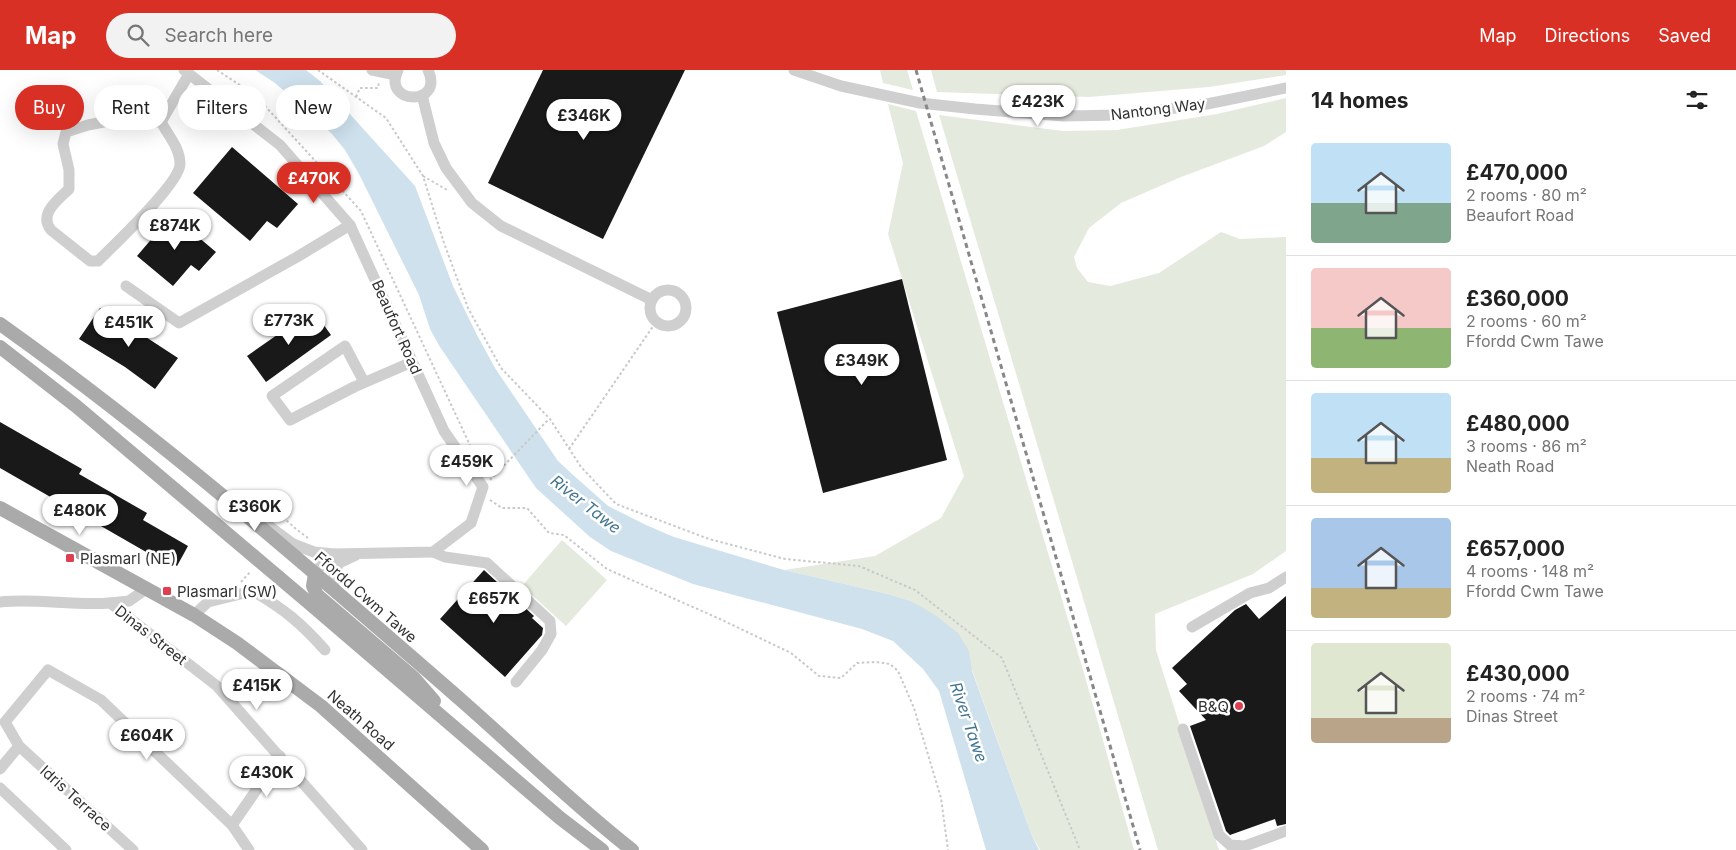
<!DOCTYPE html>
<html lang="en">
<head>
<meta charset="utf-8">
<style>
	body { margin:0; font-family:Inter,sans-serif; background:#f2f2f2; color:#222; height:100vh; display:flex; flex-direction:column; font-size:19px; white-space:nowrap }
	* { box-sizing:border-box; margin:0 }
	p { font-size:16px; color:#767676 }
	.icon { flex:none; width:28px; height:28px; fill:none; stroke:currentColor; stroke-width:2; stroke-linecap:round; stroke-linejoin:round }
	.map { position:relative; flex:1; overflow:hidden }
	.side { display:flex; flex-direction:column; background:#fff; width:450px }
	.side>* { flex:none }
	.hud { position:absolute; left:15px; top:15px; width:475px; height:45px; display:flex; gap:10px }
	.price { position:absolute; translate:-50% -42px; padding:0 11px; border-radius:18px; background:#fff; color:#222; font-size:16px; line-height:32px; filter:drop-shadow(0 1px 2px #0008) }
	.price::after { content:''; position:absolute; left:50%; top:30px; width:15px; height:11px; margin-left:-8px; background:inherit; clip-path:polygon(0 0,100% 0,50% 100%) }
	.price.active { background:#d93025; color:#fff }
	ul { padding:0; list-style:none }
	li { display:flex; align-items:center; gap:15px; height:125px; padding:0 25px }
	li+li { border-top:1px solid #e0e0e0 }
	li span { display:grid; place-items:center; flex:none; width:140px; height:100px; border-radius:5px; color:#555 }
	li>.icon { margin-inline-start:auto }
	span .icon { width:60px; height:60px; fill:#fffc; stroke-width:1 }
	li b { font-size:21px }
	h2 { display:flex; justify-content:space-between; align-items:center; height:60px; padding:0 25px; font-size:21px }
	.tag { padding:0 18px; border-radius:22px; background:#fff; box-shadow:0 5px 20px #0002; font-size:18px; line-height:45px }
	.tag.active { background:#d93025; color:#fff }
	header { display:flex; align-items:center; gap:30px; box-sizing:border-box; height:70px; padding:0 25px; background:#d93025; color:#fff }
	header strong { font-size:24px }
	nav { display:flex; gap:28px; margin-inline-start:auto; font-size:18px }
	.search { width:350px; height:45px; background:#f2f2f2; display:flex; align-items:center; gap:12px; box-sizing:border-box; padding:0 18px; border-radius:28px; color:#767676; font-size:19px }
	main { display:flex; flex:1; min-height:0 }
	.map>svg:first-child { display:block }
	.green { fill:#e5eade }
	.water { fill:#cee1ec }
	.building { fill:#191919 }
	.lines { fill:none; stroke-linecap:round; stroke-linejoin:round }
	.path { stroke:#c9c9c9; stroke-width:2; stroke-dasharray:2.5 2.5; stroke-linecap:butt }
	.minor { stroke:#cfcfcf; stroke-width:11 }
	.major { stroke:#aaa; stroke-width:14 }
	.rail { stroke:#878787; stroke-width:3; stroke-dasharray:5 4; stroke-linecap:butt }
	.poi-dot { fill:#dd3f50; stroke:#fff; stroke-width:2 }
	.labels { text-anchor:middle; dominant-baseline:central; stroke-width:5; stroke-linejoin:round; paint-order:stroke }
	.street-label { font-size:15px; fill:#323232; stroke:#fff }
	.poi-label { font-size:15px; fill:#323232; stroke:#fff; text-anchor:start }
	.water-label { font-size:16px; font-style:italic; fill:#427591; stroke:#fff }
</style>
</head>
<body>
<header>
<strong>Map</strong>
<div class="search"><svg class="icon" aria-label="search" viewBox="0 0 24 24"><circle cx="10" cy="10" r="6"/><path d="M15 15l6 6"/></svg>Search here</div>
<nav><a>Map</a><a>Directions</a><a>Saved</a></nav>
</header>
<main>
<div class="map">
<svg width="1286" height="780" viewBox="0 0 1286 780">
	<rect width="100%" height="100%" fill="#fff"/>
	<g class="green">
		<polygon points="880,0 907,0 913,20 883,13"/>
		<polygon points="931,0 1286,0 1286,5 1209,17 1089,27 937,22"/>
		<polygon points="1286,28 1286,62 1264,76 1181,107 1121,133 1089,158 1074,187 1077,198 1088,212 1110,216 1159,203 1221,162 1240,169 1286,167 1286,481 1253,504 1155,544 1156,580 1219,780 1158,780 939,45 1063,61 1117,60 1217,44"/>
		<polygon points="888,34 916,41 1084,603 1134,780 1040,780 1032,766 972,600 911,531 888,524 784,500 875,486 941,448 964,406 888,164 903,93"/>
		<polygon points="562,470 607,510 566,556 522,516"/>
	</g>
	<polygon class="water" points="255,0 306,0 320,11 415,116 453,216 477,265 495,298 558,391 572,404 608,436 646,455 674,467 784,500 888,524 911,531 935,545 958,563 969,581 972,601 1032,766 1039,780 986,780 939,621 923,599 893,571 862,559 693,514 611,481 590,467 536,418 440,277 430,259 419,225 359,104 345,80 332,64 314,47 275,13"/>
	<g class="building">
		<polygon points="543,0 685,0 603,169 488,113"/>
		<polygon points="232,77 298,134 277,158 267,151 250,171 193,123"/>
		<polygon points="172,145 216,182 199,201 191,195 173,216 137,186"/>
		<polygon points="902,209 947,390 823,423 777,242"/>
		<polygon points="100,238 132,260 132,258 178,288 155,319 125,297 79,269"/>
		<polygon points="313,240 331,265 266,312 247,286"/>
		<polygon points="0,352 82,399 79,404 147,443 143,450 188,476 177,496 169,490 167,494 0,398"/>
		<polygon points="484,500 534,546 532,548 543,558 542,565 505,607 440,549"/>
		<polygon points="1286,526 1286,754 1277,756 1275,749 1230,765 1226,761 1190,656 1206,650 1179,621 1187,614 1172,598 1235,540 1246,534 1259,549"/>
	</g>
	<g class="lines">
		<g class="path">
			<polyline points="217,0 255,25 361,141 475,386"/>
			<polyline points="318,0 386,48 423,106 444,173 468,238 501,298 550,349 581,397 616,434 709,469 785,489 859,496 915,520 1002,588 1080,780"/>
			<polyline points="356,27 360,18 378,18 379,12"/>
			<polyline points="423,106 449,121"/>
			<polyline points="569,379 656,252"/>
			<polyline points="490,410 549,349"/>
			<polyline points="490,430 502,438 527,438 549,463 564,465 607,499 720,549 791,583 819,606 841,608 857,593 876,592 890,594 898,601 914,638 941,728 948,780"/>
			<polyline points="262,440 267,433 296,459 308,468"/>
			<polyline points="241,512 251,501"/>
		</g>
		<g class="minor">
			<polyline points="184,0 280,75 350,155 444,361 483,417 471,453 433,482 334,484 321,495 315,504"/>
			<polyline points="372,0 396,5"/>
			<path d="M 398,0 C 381,35 445,37 428,0"/>
			<polyline points="794,0 841,16 920,33 975,39 1064,46 1121,45 1207,34 1286,18"/>
			<polyline points="422,25 434,73 446,98 472,133 501,156 652,230"/>
			<path d="M 114,50 L 161,52 C 168,65 180,78 180,94 C 180,113 114,175 98,191 L 90,191 L 51,160 C 38,144 58,130 69,119 L 69,100 L 63,74 L 66,62 L 88,55 Z"/>
			<polyline points="161,52 189,4"/>
			<polyline points="126,216 179,253 297,187 350,155"/>
			<circle cx="668" cy="238" r="18"/>
			<polyline points="364,312 345,276 272,326 290,350 354,317 412,292"/>
			<polyline points="262,451 293,474 314,482 334,484"/>
			<polyline points="433,482 445,487 487,493 550,551 551,564 542,580 516,612"/>
			<polyline points="146,519 129,531 110,533 217,616 362,780"/>
			<polyline points="334,521 334,505 339,493 356,485"/>
			<path d="M 0,532 C 37,528 73,536 110,533"/>
			<path d="M 194,545 L 208,532 L 253,521 C 284,539 301,553 325,580"/>
			<polyline points="1192,557 1250,523 1269,518 1286,507"/>
			<polyline points="1183,659 1219,765 1230,775 1245,776 1286,761"/>
			<polyline points="0,699 19,676"/>
			<polyline points="0,718 66,780"/>
			<polyline points="232,755 280,686"/>
			<polyline points="133,780 19,676 5,652 48,600 101,630 232,755 249,780"/>
		</g>
		<g class="major">
			<path d="M 0,254 C 162,369 312,500 461,630 C 518,680 572,733 632,780"/>
			<polyline points="0,277 76,336 308,532 560,748 602,780"/>
			<polyline points="0,438 194,545 237,573 321,636 482,780"/>
			<polyline points="315,504 313,516 317,525 414,608 434,631"/>
		</g>
		<polyline class="rail" points="916,0 1140,780"/>
	</g>
	<g class="poi-dot">
		<rect x="65" y="483" width="10" height="10" rx="2.5"/>
		<rect x="162" y="516" width="10" height="10" rx="2.5"/>
		<circle cx="1239" cy="636" r="5"/>
	</g>
	<g class="labels">
		<g class="street-label">
			<text transform="translate(1158 39) rotate(-7)">Nantong Way</text>
			<text transform="translate(397 257) rotate(66)">Beaufort Road</text>
			<text transform="translate(366 527) rotate(41)">Ffordd Cwm Tawe</text>
			<text transform="translate(151 565) rotate(38)">Dinas Street</text>
			<text transform="translate(361 650) rotate(41)">Neath Road</text>
			<text transform="translate(76 728) rotate(42)">Idris Terrace</text>
		</g>
		<g class="poi-label">
			<text x="80" y="488">Plasmarl (NE)</text>
			<text x="177" y="521">Plasmarl (SW)</text>
			<text x="1229" y="636" text-anchor="end">B&amp;Q</text>
		</g>
		<g class="water-label">
			<text transform="translate(586 434) rotate(38)">River Tawe</text>
			<text transform="translate(969 652) rotate(71)">River Tawe</text>
		</g>
	</g>
</svg>
<b class="price" style="left:1038px;top:57px">£423K</b>
<b class="price" style="left:584px;top:71px">£346K</b>
<b class="price active" style="left:314px;top:134px">£470K</b>
<b class="price" style="left:175px;top:181px">£874K</b>
<b class="price" style="left:289px;top:276px">£773K</b>
<b class="price" style="left:129px;top:278px">£451K</b>
<b class="price" style="left:862px;top:316px">£349K</b>
<b class="price" style="left:467px;top:417px">£459K</b>
<b class="price" style="left:255px;top:462px">£360K</b>
<b class="price" style="left:80px;top:466px">£480K</b>
<b class="price" style="left:494px;top:554px">£657K</b>
<b class="price" style="left:257px;top:641px">£415K</b>
<b class="price" style="left:147px;top:691px">£604K</b>
<b class="price" style="left:267px;top:728px">£430K</b>
<div class="hud">
<a class="tag active">Buy</a>
<a class="tag">Rent</a>
<a class="tag">Filters</a>
<a class="tag">New</a>
</div>
</div>
<section class="side">
<h2>14 homes<svg class="icon" aria-label="filters" viewBox="0 0 24 24"><path d="M4 7h16M4 17h16"/><circle cx="9" cy="7" r="2"/><circle cx="15" cy="17" r="2"/></svg></h2>
<ul>
<li><span style="background:linear-gradient(#bfe0f5 60%,#7fa58c 0)"><svg class="icon" aria-label="home" viewBox="0 0 24 24"><path d="M3 11l9-7 9 7M6 9v11h12V9"/></svg></span><div><b>£470,000</b><p>2 rooms · 80 m²</p><p>Beaufort Road</p></div></li>
<li><span style="background:linear-gradient(#f6c9c9 60%,#8fb573 0)"><svg class="icon" aria-label="home" viewBox="0 0 24 24"><path d="M3 11l9-7 9 7M6 9v11h12V9"/></svg></span><div><b>£360,000</b><p>2 rooms · 60 m²</p><p>Ffordd Cwm Tawe</p></div></li>
<li><span style="background:linear-gradient(#bfe0f5 65%,#c2b280 0)"><svg class="icon" aria-label="home" viewBox="0 0 24 24"><path d="M3 11l9-7 9 7M6 9v11h12V9"/></svg></span><div><b>£480,000</b><p>3 rooms · 86 m²</p><p>Neath Road</p></div></li>
<li><span style="background:linear-gradient(#a9c7e8 70%,#c2b280 0)"><svg class="icon" aria-label="home" viewBox="0 0 24 24"><path d="M3 11l9-7 9 7M6 9v11h12V9"/></svg></span><div><b>£657,000</b><p>4 rooms · 148 m²</p><p>Ffordd Cwm Tawe</p></div></li>
<li><span style="background:linear-gradient(#dfe7d0 75%,#b9a48a 0)"><svg class="icon" aria-label="home" viewBox="0 0 24 24"><path d="M3 11l9-7 9 7M6 9v11h12V9"/></svg></span><div><b>£430,000</b><p>2 rooms · 74 m²</p><p>Dinas Street</p></div></li>
</ul>
</section>
</main>
</body>
</html>
